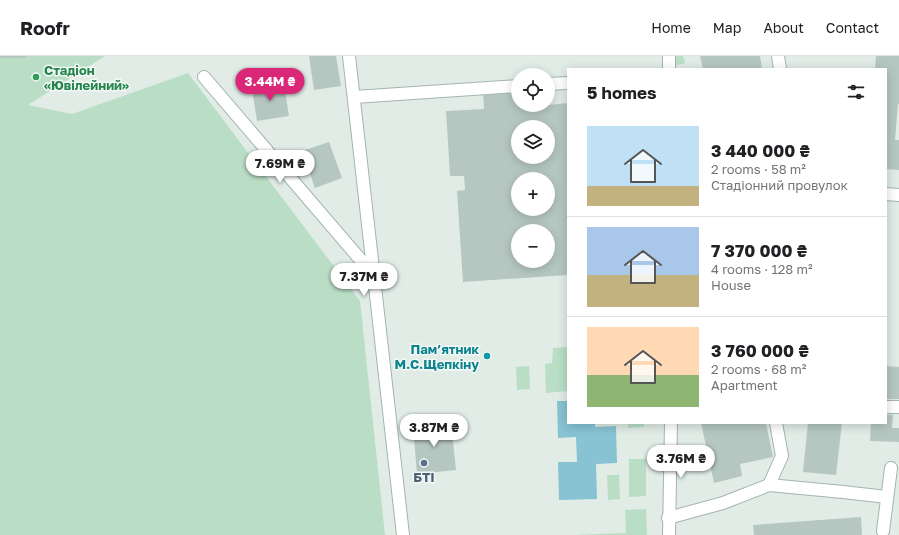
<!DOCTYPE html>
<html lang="en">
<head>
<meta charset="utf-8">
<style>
	body { margin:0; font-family:"Golos Text",sans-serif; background:#f6f6f6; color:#202124; height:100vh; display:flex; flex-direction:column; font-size:15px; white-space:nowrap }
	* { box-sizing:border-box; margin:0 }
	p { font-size:13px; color:#757577 }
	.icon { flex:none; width:22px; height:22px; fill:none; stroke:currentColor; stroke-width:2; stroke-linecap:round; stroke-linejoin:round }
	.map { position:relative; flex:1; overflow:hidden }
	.details { position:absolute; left:567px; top:12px; width:320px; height:356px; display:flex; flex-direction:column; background:#fff; border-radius:0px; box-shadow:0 2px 10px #0003 }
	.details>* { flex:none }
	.controls { position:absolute; left:511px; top:12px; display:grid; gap:8px }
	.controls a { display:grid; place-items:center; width:44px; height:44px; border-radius:50%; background:#fff; box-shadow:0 2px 10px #0003; font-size:20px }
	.price { position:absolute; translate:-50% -34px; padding:0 9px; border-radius:14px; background:#fff; color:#222; font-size:13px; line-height:26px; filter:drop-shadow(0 1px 2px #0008) }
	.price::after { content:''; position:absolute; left:50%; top:24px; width:12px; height:9px; margin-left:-6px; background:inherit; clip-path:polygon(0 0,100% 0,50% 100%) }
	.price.on { background:#db2777; color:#fff }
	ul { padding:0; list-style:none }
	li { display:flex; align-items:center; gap:12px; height:100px; padding:0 20px }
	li+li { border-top:1px solid #e0e0e0 }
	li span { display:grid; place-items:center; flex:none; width:112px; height:80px; border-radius:0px; color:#555 }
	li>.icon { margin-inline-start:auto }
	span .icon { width:48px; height:48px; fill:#fffc; stroke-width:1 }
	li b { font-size:17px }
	h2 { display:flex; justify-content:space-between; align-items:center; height:48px; padding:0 20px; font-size:17px }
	header { display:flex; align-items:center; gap:24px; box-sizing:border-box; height:56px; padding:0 20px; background:#fff; border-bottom:1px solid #e0e0e0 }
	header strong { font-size:19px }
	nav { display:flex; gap:22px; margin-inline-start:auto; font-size:14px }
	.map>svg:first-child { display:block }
	.green { fill:#b9dec5 }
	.water { fill:#87c3d3 }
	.building { fill:#b6c7c1; fill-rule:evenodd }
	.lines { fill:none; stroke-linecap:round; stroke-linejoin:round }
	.minor-casing { stroke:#a4b4af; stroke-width:14 }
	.minor { stroke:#fff; stroke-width:12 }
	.leisure-dot { fill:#2e9e5b; stroke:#f1f8f5; stroke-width:1.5 }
	.culture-dot { fill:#0f9aa8; stroke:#f1f8f5; stroke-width:1.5 }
	.service-dot { fill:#5c6f8a; stroke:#f1f8f5; stroke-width:1.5 }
	.labels { text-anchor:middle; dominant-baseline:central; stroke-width:3; stroke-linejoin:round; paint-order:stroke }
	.leisure-label { font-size:13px; font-weight:bold; fill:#27864d; stroke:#f1f8f5; text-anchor:start }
	.culture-label { font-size:13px; font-weight:bold; fill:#0d838f; stroke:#f1f8f5; text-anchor:end }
	.service-label { font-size:13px; font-weight:bold; fill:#4e5e75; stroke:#f1f8f5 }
</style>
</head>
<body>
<header>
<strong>Roofr</strong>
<nav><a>Home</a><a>Map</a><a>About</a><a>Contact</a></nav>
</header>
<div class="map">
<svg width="899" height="479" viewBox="0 0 899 479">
	<rect width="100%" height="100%" fill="#e1ece7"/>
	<g class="green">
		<polygon points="0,0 105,0 28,49 72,58 188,17 360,245 385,479 0,479"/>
		<polygon points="674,0 683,0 685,7 673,10"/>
		<polygon points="568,291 568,335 546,337 545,308 552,307 553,292"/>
		<polygon points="529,310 530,333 517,334 516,311"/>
		<polygon points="628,367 644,367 644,371 628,372"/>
		<polygon points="629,403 646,403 646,440 629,441"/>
		<polygon points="607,419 619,419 620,443 608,444"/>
		<polygon points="646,453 647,479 572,479 626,477 625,454"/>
	</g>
	<polygon class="water" points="557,345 568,345 568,367 595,367 595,371 616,370 617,407 596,408 597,443 559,444 558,406 577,406 576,381 558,382"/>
	<g class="building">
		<polygon points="0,0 28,0 25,2 0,2"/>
		<polygon points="309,0 336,0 341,30 314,34"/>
		<polygon points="700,0 760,0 762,13 703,13"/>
		<polygon points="876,0 899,0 899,48 898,48 895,84 899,84 899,114 886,113 886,13 875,13"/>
		<polygon points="284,28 289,60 257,65 252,33"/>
		<path d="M 518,33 L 518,49 L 548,49 L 568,47 L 568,219 L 463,226 L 457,135 L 465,134 L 464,120 L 450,120 L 446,55 L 484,53 L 483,35 ZM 518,71 L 548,71 L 548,101 L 518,101 ZM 518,123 L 548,123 L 548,153 L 518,153 ZM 518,175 L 548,175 L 548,205 L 518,205 Z"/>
		<polygon points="329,86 342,122 315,132 302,95"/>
		<polygon points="886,310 899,311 899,343 886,343"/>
		<polygon points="886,359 893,359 892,372 899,372 899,386 870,385 871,367 886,367"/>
		<polygon points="451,367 456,414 417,418 413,370"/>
		<polygon points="701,367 766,367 773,401 740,408 742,420 714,427"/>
		<polygon points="808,367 842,367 836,419 803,416"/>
		<polygon points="861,461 862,479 754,479 753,469"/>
	</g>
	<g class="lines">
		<g class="minor-casing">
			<g id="minor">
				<polyline points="349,0 403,479"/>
				<polyline points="669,0 669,13"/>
				<polyline points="778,0 780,13"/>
				<polyline points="204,21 365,209 373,220"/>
				<polyline points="548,28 568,27"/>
				<polyline points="354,41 518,30"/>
				<polyline points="886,138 899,139"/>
				<polyline points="886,351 899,351"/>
				<polyline points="769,429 782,400 776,367"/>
				<polyline points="668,462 723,447 769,429 843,436 887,441"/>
				<polyline points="883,475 891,412"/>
				<polyline points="669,479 671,367"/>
			</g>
		</g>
		<use href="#minor" class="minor"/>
	</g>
	<circle class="leisure-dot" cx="36" cy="21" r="4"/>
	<circle class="culture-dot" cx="487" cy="300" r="4"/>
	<circle class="service-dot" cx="424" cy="407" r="4"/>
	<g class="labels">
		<g class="leisure-label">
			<text x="44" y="14">Стадіон<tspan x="44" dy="15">«Ювілейний»</tspan></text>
		</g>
		<g class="culture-label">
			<text x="479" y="293">Пам’ятник<tspan x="479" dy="15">М.С.Щепкіну</tspan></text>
		</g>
		<g class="service-label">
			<text x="424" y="421">БТІ</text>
		</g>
	</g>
</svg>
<div class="controls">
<a><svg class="icon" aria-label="locate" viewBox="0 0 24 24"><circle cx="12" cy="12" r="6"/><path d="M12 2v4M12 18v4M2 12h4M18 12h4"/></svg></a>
<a><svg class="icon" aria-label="layers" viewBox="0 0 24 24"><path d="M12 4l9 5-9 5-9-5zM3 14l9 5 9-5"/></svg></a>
<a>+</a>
<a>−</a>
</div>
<b class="price on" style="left:270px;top:46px">3.44M ₴</b>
<b class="price" style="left:280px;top:128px">7.69M ₴</b>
<b class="price" style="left:364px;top:241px">7.37M ₴</b>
<b class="price" style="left:434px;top:392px">3.87M ₴</b>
<b class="price" style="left:681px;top:423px">3.76M ₴</b>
<section class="details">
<h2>5 homes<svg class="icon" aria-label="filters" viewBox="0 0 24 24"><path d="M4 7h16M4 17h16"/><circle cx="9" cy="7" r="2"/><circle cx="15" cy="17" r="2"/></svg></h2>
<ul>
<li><span style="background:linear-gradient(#bfe0f5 75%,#c2b280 0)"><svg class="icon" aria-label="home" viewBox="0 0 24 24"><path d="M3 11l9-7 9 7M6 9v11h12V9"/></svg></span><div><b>3 440 000 ₴</b><p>2 rooms · 58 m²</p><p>Стадіонний провулок</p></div></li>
<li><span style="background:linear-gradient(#a9c7e8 60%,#c2b280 0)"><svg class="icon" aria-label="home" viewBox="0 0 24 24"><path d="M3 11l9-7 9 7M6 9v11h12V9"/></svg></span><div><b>7 370 000 ₴</b><p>4 rooms · 128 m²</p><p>House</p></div></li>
<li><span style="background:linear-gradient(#ffd9b3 60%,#8fb573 0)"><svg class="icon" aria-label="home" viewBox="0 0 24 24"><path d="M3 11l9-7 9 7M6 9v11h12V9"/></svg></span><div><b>3 760 000 ₴</b><p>2 rooms · 68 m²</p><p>Apartment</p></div></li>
</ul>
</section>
</div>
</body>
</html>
